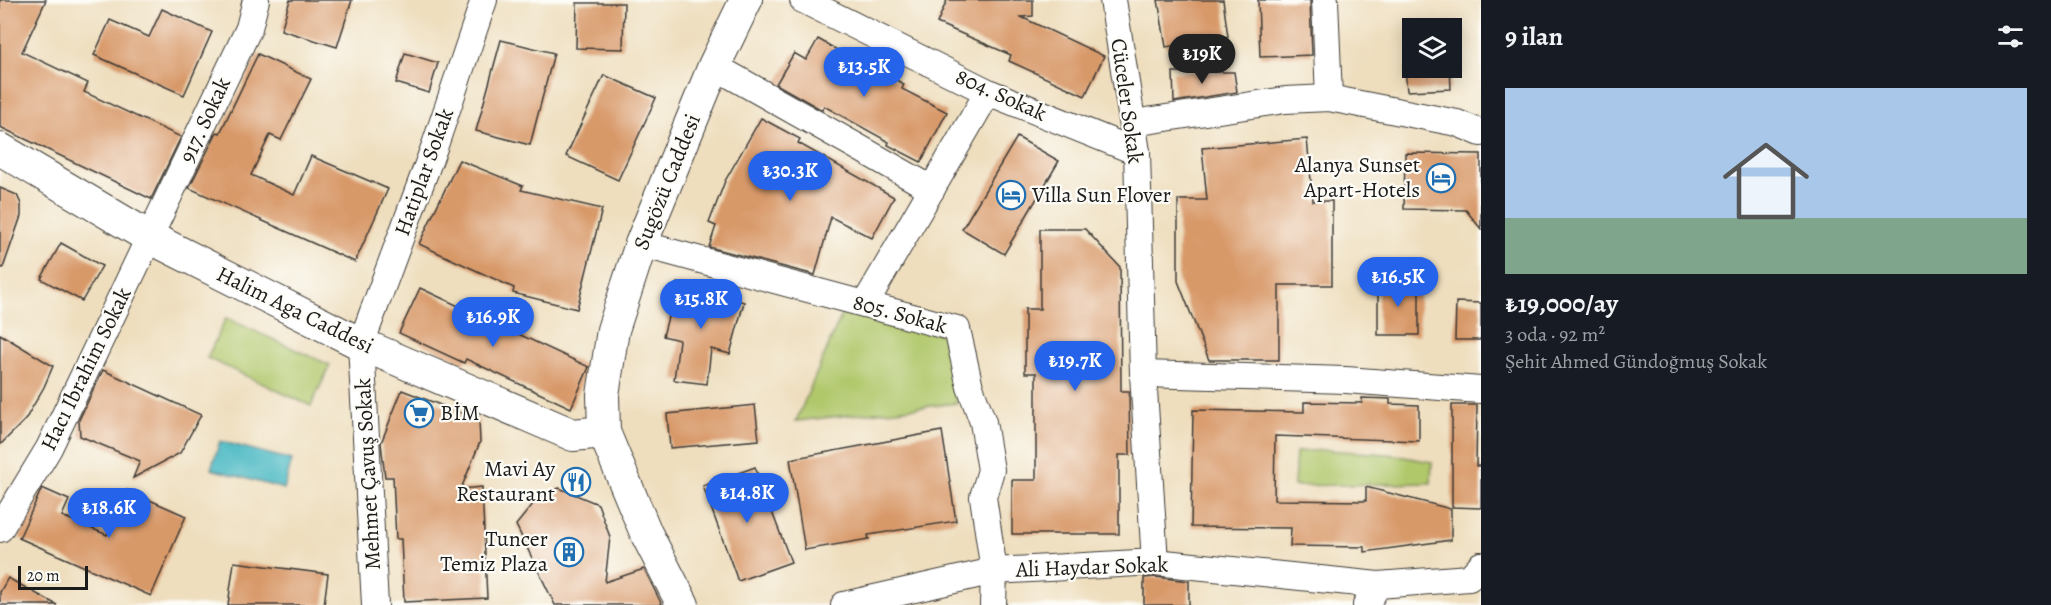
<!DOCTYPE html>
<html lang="tr">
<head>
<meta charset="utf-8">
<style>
	body { margin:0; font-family:Alegreya,serif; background:#20242c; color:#f1f3f6; height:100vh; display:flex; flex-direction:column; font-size:22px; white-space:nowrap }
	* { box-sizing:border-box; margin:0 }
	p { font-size:20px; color:#9ea1a6 }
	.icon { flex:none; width:33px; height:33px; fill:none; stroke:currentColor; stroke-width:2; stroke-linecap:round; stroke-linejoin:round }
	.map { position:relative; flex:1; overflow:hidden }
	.details { display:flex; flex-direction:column; background:#171b24; width:570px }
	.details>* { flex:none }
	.controls { position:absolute; left:1402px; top:18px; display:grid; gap:12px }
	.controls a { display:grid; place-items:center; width:60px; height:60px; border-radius:0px; background:#171b24; box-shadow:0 3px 15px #0003; font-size:30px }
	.scale { position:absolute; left:18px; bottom:15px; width:70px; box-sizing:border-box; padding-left:6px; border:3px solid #1c1c1c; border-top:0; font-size:16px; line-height:21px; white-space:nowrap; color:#1c1c1c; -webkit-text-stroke:4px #fdfcf7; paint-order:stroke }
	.price { position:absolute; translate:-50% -51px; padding:0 14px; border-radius:21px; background:#2563eb; color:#fff; font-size:20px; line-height:39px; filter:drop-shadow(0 2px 3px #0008) }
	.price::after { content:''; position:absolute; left:50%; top:36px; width:18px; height:14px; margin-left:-9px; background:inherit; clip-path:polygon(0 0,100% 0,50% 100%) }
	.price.current { background:#222; color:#fff }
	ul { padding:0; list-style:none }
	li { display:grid; align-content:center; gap:12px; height:318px; padding:0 24px }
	li span { display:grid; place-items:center; height:186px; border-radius:0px; color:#555 }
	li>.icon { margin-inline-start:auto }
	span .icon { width:108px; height:108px; fill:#fffc; stroke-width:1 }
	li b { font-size:26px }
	h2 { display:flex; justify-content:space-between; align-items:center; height:72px; padding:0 24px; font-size:26px }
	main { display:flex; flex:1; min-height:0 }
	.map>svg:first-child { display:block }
	.green { fill:#b0c76b; stroke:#667244; stroke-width:1.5 }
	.water { fill:#4bb9c4; stroke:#346a70; stroke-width:1.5 }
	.building { fill:#d89969 }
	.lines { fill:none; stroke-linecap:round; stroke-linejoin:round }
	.minor-casing { stroke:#3c3934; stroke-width:28 }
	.tertiary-casing { stroke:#3c3934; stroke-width:34 }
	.minor { stroke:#fff; stroke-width:26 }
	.tertiary { stroke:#fff; stroke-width:32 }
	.labels { text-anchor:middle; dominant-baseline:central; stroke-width:4.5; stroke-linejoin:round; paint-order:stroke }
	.street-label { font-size:22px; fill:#1c1c1c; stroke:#fdfcf7 }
	.poi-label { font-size:22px; fill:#1c1c1c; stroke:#fdfcf7; text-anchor:end }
</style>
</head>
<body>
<main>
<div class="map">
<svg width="1481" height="605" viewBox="0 0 1481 605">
	<rect width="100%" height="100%" fill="#fdfcf7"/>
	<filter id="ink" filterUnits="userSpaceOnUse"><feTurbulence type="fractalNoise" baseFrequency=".0167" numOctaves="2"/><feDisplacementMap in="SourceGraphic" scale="12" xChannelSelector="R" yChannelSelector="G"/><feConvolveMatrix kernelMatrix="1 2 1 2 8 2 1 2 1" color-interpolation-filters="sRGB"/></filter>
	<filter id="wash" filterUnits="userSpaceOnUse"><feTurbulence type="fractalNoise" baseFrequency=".008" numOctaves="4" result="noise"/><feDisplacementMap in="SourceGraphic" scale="24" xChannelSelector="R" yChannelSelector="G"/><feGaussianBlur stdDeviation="1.35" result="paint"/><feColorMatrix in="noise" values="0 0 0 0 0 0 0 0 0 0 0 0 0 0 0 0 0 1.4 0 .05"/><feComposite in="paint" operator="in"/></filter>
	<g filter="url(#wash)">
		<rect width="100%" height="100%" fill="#eedebe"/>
		<g class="green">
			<polygon points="845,307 944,335 957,403 796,421"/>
			<polygon points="226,318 330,365 311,406 207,358"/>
			<polygon points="1325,450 1388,454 1432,462 1431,483 1294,486 1296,452"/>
		</g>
		<polygon class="water" points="220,441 292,460 284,489 211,469"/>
		<g id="blocks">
			<g class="building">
				<polygon points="0,0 46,0 22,52 88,83 84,92 181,137 151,199 0,127"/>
				<polygon points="290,0 352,0 337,47 281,30"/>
				<polygon points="947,0 1033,0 1033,16 1021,17 1104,56 1085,96 1009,61 1011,55 937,23"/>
				<polygon points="1158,0 1223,0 1228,37 1166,47"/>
				<polygon points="1258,0 1310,0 1312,55 1260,57"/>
				<polygon points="577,3 624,3 623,49 576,48"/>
				<polygon points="162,9 212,32 184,95 94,55 110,20 149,37"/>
				<polygon points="818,39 865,66 866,64 904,84 902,89 947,112 921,162 888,145 889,142 824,106 822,110 776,84 794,53 806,60"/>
				<polygon points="501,40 554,53 530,145 476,131"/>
				<polygon points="405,53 438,63 429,93 396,83"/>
				<polygon points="258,54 311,79 281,140 270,135 251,175 294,195 311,156 388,189 355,262 189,188 217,132 220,133"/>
				<polygon points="1405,68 1450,68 1451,89 1407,91"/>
				<polygon points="1173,72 1234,72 1237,92 1174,102"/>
				<polygon points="604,75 656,98 618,180 566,156"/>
				<polygon points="761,118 800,139 798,143 894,197 872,238 831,217 815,275 709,247 716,226 709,223 725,181"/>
				<polygon points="1017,137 1059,161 1004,254 962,229"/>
				<polygon points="1307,139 1313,201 1332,201 1332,285 1279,285 1279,360 1209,360 1178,281 1178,200 1207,200 1202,148"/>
				<polygon points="1405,153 1481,154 1481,229 1466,210 1404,209"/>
				<polygon points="459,160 523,186 521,190 602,209 577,309 513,293 514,288 419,244"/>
				<polygon points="0,188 17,195 21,204 21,216 3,268 0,268"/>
				<polygon points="1040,229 1085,229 1120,267 1121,391 1129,391 1130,455 1119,455 1119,534 1012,534 1012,480 1036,480 1036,373 1025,373 1025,309 1040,309"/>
				<polygon points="61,243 102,266 82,301 41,279"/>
				<rect x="1378" y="281" width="41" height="54"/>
				<polygon points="677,283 744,302 730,354 711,349 707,384 674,380 679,340 663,336"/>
				<polygon points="420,288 589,367 571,408 466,359 464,363 399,333"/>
				<polygon points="1456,302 1481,303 1481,340 1455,340"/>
				<polygon points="0,334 53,366 44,387 25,420 0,445"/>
				<polygon points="103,370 201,415 180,453 133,478 140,461 80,436 79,420"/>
				<polygon points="402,390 479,420 480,442 461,489 482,487 487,598 404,602 401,539 396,539 393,477 385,477 381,443"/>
				<polygon points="1362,398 1390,399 1390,404 1419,405 1419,441 1275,436 1274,500 1366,501 1366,487 1451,509 1451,540 1365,552 1365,547 1290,546 1291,528 1191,527 1193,410 1304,412 1304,402 1362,403"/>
				<polygon points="755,405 759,440 670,448 667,414"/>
				<polygon points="1452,405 1477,405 1476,466 1481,466 1481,508 1452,507"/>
				<polygon points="942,431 956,521 868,535 869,539 805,550 790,459"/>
				<polygon points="755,467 791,562 738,581 703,486"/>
				<polygon points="42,488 69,500 62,516 107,535 127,490 186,516 151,596 19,538"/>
				<polygon points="559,488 598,504 610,537 605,582 644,569 662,605 555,605 516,525 538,498"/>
				<polygon points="234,562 328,574 324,605 228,605"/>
				<polygon points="1155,577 1189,581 1189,605 1144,605 1144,578"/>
				<polygon points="8,578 57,605 0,605 0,592"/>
			</g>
		</g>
	</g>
	<g filter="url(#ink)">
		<use href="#blocks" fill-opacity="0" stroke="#3c3934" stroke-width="1.5"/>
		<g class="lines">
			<g class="minor-casing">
				<g id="minor">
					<polyline points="803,0 988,92 1137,152"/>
					<polyline points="1113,0 1137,152 1143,374 1155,562"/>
					<polyline points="1325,0 1329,98"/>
					<polyline points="714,66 932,189"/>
					<polyline points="1133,123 1285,100 1329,98 1457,123 1481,133"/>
					<polyline points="641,244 957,329 970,387 983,422 991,470 983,497 994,571 993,605"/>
					<polyline points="865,304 988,92"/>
					<polyline points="1143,374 1346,380 1481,390"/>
					<polyline points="0,529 49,448 249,28 256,0"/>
					<polyline points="375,605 361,344 435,145 484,0"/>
					<polyline points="844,605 994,571 1155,562 1378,585"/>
					<polyline points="1366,605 1378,585 1469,578 1481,565"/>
				</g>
			</g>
			<g class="tertiary-casing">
				<g id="tertiary">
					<polyline points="0,149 149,237 361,344 573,435 604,432"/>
					<polyline points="683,605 646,533 604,432 603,395 613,330 641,244 714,66 746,0"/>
				</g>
			</g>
			<use href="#minor" class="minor"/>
			<use href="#tertiary" class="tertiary"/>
		</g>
	</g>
	<defs>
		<g id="hotel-ring" transform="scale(1.5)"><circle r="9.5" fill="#fdfcf7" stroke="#1f6fb2" stroke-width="1.5"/><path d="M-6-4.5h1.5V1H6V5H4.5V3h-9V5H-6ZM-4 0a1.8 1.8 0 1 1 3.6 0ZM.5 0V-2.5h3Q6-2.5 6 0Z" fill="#1f6fb2"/></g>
		<g id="supermarket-ring" transform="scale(1.5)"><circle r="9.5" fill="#fdfcf7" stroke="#1f6fb2" stroke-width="1.5"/><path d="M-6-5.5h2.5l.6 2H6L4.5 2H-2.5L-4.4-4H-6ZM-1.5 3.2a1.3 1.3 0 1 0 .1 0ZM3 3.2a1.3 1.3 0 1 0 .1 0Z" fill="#1f6fb2"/></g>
		<g id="restaurant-ring" transform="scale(1.5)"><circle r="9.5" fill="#fdfcf7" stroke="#1f6fb2" stroke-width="1.5"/><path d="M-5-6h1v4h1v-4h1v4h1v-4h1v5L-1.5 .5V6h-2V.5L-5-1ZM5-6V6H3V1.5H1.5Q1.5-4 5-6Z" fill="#1f6fb2"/></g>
		<g id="building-ring" transform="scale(1.5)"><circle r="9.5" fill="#fdfcf7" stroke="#1f6fb2" stroke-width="1.5"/><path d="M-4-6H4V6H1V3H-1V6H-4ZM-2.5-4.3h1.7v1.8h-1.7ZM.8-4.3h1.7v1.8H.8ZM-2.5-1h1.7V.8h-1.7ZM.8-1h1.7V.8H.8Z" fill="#1f6fb2"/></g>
	</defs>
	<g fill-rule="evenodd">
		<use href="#hotel-ring" x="1441" y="178"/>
		<use href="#hotel-ring" x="1011" y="195"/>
		<use href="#supermarket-ring" x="419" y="413"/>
		<use href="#restaurant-ring" x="576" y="482"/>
		<use href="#building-ring" x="569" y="552"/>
	</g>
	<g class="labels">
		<g class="street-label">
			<text transform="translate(1001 95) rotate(24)">804. Sokak</text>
			<text transform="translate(1127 101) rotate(82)">Cüceler Sokak</text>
			<text transform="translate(205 120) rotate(-65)">917. Sokak</text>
			<text transform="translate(424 172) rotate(-70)">Hatiplar Sokak</text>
			<text transform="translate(667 182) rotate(-68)">Sugözü Caddesi</text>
			<text transform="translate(295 310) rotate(26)">Halim Aga Caddesi</text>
			<text transform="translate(900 314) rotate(15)">805. Sokak</text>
			<text transform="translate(86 369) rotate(-64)">Hacı Ibrahim Sokak</text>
			<text transform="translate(368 474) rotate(-93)">Mehmet Çavuş Sokak</text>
			<text transform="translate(1092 567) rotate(-2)">Ali Haydar Sokak</text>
		</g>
		<g class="poi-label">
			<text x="1420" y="165">Alanya Sunset<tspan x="1420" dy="25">Apart-Hotels</tspan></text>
			<text x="1032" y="195" text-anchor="start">Villa Sun Flover</text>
			<text x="440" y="413" text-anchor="start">BİM</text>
			<text x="555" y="469">Mavi Ay<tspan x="555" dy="25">Restaurant</tspan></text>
			<text x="548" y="539">Tuncer<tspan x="548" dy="25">Temiz Plaza</tspan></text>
		</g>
	</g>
</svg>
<div class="controls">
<a><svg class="icon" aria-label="layers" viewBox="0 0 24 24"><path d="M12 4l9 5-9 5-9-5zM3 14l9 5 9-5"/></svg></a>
</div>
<div class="scale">20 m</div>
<b class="price current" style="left:1202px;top:85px">₺19K</b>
<b class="price" style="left:864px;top:98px">₺13.5K</b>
<b class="price" style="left:790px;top:202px">₺30.3K</b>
<b class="price" style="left:1398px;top:308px">₺16.5K</b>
<b class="price" style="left:701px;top:330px">₺15.8K</b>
<b class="price" style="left:493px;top:348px">₺16.9K</b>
<b class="price" style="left:1075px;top:392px">₺19.7K</b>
<b class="price" style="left:747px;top:524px">₺14.8K</b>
<b class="price" style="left:109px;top:539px">₺18.6K</b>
</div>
<section class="details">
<h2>9 ilan<svg class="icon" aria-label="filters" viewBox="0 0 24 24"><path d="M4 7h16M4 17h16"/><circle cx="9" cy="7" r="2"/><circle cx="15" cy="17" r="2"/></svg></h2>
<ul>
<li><span style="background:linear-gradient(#a9c7e8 70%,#7fa58c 0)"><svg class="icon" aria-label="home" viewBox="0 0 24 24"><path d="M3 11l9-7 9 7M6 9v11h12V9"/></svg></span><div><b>₺19,000/ay</b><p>3 oda · 92 m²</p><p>Şehit Ahmed Gündoğmuş Sokak</p></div></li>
</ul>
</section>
</main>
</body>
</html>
